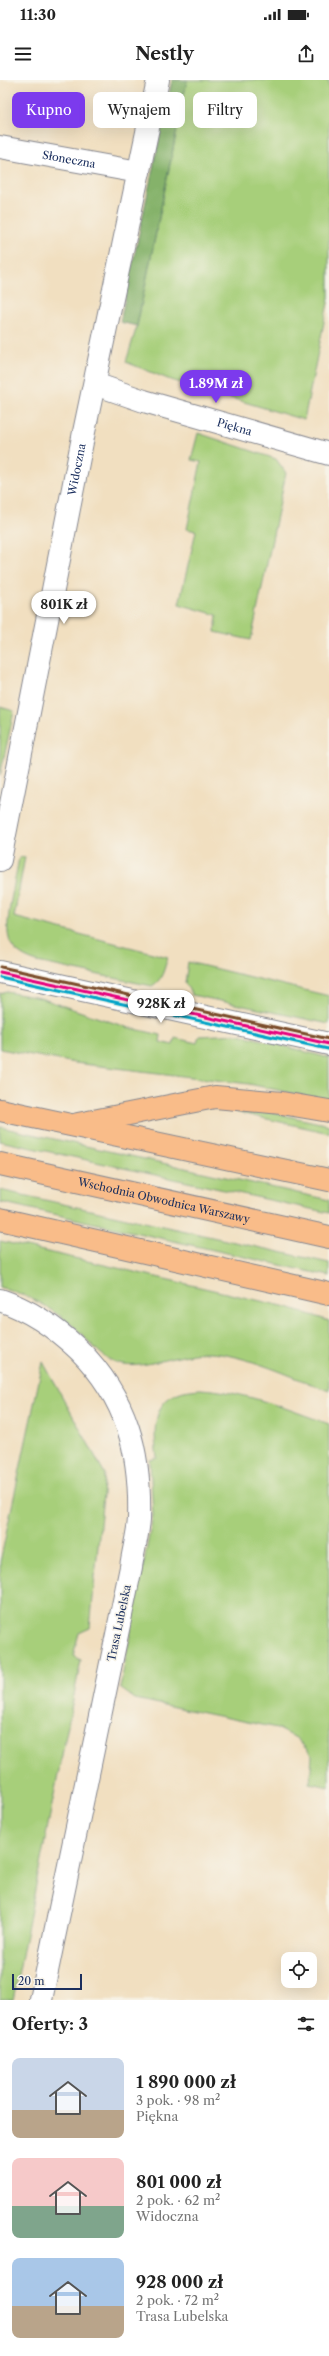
<!DOCTYPE html>
<html lang="pl">
<head>
<meta charset="utf-8">
<style>
	body { margin:0; font-family:"Libre Caslon Text",serif; background:#f2f2f2; color:#222; height:100vh; display:flex; flex-direction:column; font-size:15px; white-space:nowrap }
	* { box-sizing:border-box; margin:0 }
	p { font-size:13px; color:#767676 }
	.icon { flex:none; width:22px; height:22px; fill:none; stroke:currentColor; stroke-width:2; stroke-linecap:round; stroke-linejoin:round }
	.map { position:relative; height:1920px; overflow:hidden }
	.sheet { display:flex; flex-direction:column; background:#fff; flex:1 }
	.sheet>* { flex:none }
	.top-card { position:absolute; left:12px; top:12px; width:305px; height:36px; display:flex; gap:8px }
	.fabs { position:absolute; left:281px; top:1872px; display:grid; gap:8px }
	.fabs a { display:grid; place-items:center; width:36px; height:36px; border-radius:8px; background:#fff; box-shadow:0 4px 16px #0002; font-size:20px }
	.scale { position:absolute; left:12px; bottom:10px; width:70px; box-sizing:border-box; padding-left:4px; border:2px solid #1b2f5e; border-top:0; font-size:11px; line-height:14px; white-space:nowrap; color:#1b2f5e; -webkit-text-stroke:3px #f7f3e8; paint-order:stroke }
	.price { position:absolute; translate:-50% -34px; padding:0 9px; border-radius:14px; background:#fff; color:#222; font-size:13px; line-height:26px; filter:drop-shadow(0 1px 2px #0008) }
	.price::after { content:''; position:absolute; left:50%; top:24px; width:12px; height:9px; margin-left:-6px; background:inherit; clip-path:polygon(0 0,100% 0,50% 100%) }
	.price.active { background:#7c3aed; color:#fff }
	ul { padding:0; list-style:none }
	li { display:flex; align-items:center; gap:12px; height:100px; padding:0 12px }
	li span { display:grid; place-items:center; flex:none; width:112px; height:80px; border-radius:8px; color:#555 }
	li>.icon { margin-inline-start:auto }
	span .icon { width:48px; height:48px; fill:#fffc; stroke-width:1 }
	li b { font-size:17px }
	h2 { display:flex; justify-content:space-between; align-items:center; height:48px; padding:0 12px; font-size:17px }
	.pill { padding:0 14px; border-radius:8px; background:#fff; box-shadow:0 4px 16px #0002; font-size:14px; line-height:36px }
	.pill.active { background:#7c3aed; color:#fff }
	.status { display:flex; justify-content:space-between; align-items:center; height:28px; padding:0 20px; background:#fff; direction:ltr }
	.status svg { height:11px; fill:currentColor }
	header { display:flex; justify-content:space-between; align-items:center; height:52px; padding:0 12px; background:#fff; font-size:18px; font-weight:800 }
	.map>svg:first-child { display:block }
	.green { fill:#a7cf7a; stroke:#617f6c }
	.forest { fill:#85b26a; stroke:#507064 }
	.lines { fill:none; stroke-linecap:round; stroke-linejoin:round }
	.minor-casing { stroke:#86878f; stroke-width:24 }
	.highway-casing { stroke:#86878f; stroke-width:24 }
	.minor { stroke:#fff; stroke-width:22 }
	.highway { stroke:#f9bc89; stroke-width:22 }
	.bus-1-casing { stroke:#f7f3e8; stroke-width:6 }
	.bus-2-casing { stroke:#f7f3e8; stroke-width:6 }
	.bus-3-casing { stroke:#f7f3e8; stroke-width:6 }
	.bus-1 { stroke:#e5007d; stroke-width:3 }
	.bus-2 { stroke:#01a3c8; stroke-width:3 }
	.bus-3 { stroke:#7a4b2a; stroke-width:3 }
	.labels { text-anchor:middle; dominant-baseline:central; stroke-width:3; stroke-linejoin:round; paint-order:stroke }
	.street-label { font-size:11px; fill:#1b2f5e; stroke:#f7f3e8 }
</style>
</head>
<body>
<div class="status"><b>11:30</b><svg viewBox="0 0 49 12"><path d="M0 12V9h3v3zM5 12V6h3v6zM10 12V3h3v9zM15 12V0h3v12zM26 1h20v11H26zM47 4h2v5h-2z"/></svg></div>
<header><svg class="icon" aria-label="menu" viewBox="0 0 24 24"><path d="M4 6h16M4 12h16M4 18h16"/></svg>Nestly<svg class="icon" aria-label="share" viewBox="0 0 24 24"><path d="M12 15V3M7 8l5-5 5 5M5 13v7h14v-7"/></svg></header>
<div class="map">
<svg width="329" height="1920" viewBox="0 0 329 1920">
	<rect width="100%" height="100%" fill="#f7f3e8"/>
	<filter id="ink" filterUnits="userSpaceOnUse"><feTurbulence type="fractalNoise" baseFrequency=".025" numOctaves="2"/><feDisplacementMap in="SourceGraphic" scale="8" xChannelSelector="R" yChannelSelector="G"/><feConvolveMatrix kernelMatrix="1 2 1 2 8 2 1 2 1" color-interpolation-filters="sRGB"/></filter>
	<filter id="wash" filterUnits="userSpaceOnUse"><feTurbulence type="fractalNoise" baseFrequency=".012" numOctaves="4" result="noise"/><feDisplacementMap in="SourceGraphic" scale="16" xChannelSelector="R" yChannelSelector="G"/><feGaussianBlur stdDeviation="0.9" result="paint"/><feColorMatrix in="noise" values="0 0 0 0 0 0 0 0 0 0 0 0 0 0 0 0 0 1.4 0 .05"/><feComposite in="paint" operator="in"/></filter>
	<g filter="url(#wash)">
		<rect width="100%" height="100%" fill="#f1dfc0"/>
		<g class="green">
			<polygon points="187,0 329,0 329,218 304,340 168,299 126,282 137,246"/>
			<polygon points="198,353 276,379 286,393 251,560 215,552 217,535 179,524 196,451 187,449 201,382 191,380"/>
			<polygon points="0,627 14,631 0,696"/>
			<path d="M 25,777 L 14,837 L 168,877 C 164,888 163,900 152,906 L 37,882 C 2,871 6,851 11,820 C 14,806 16,792 19,778 Z"/>
			<polygon points="188,882 329,916 329,944 192,915 185,903"/>
			<polygon points="7,912 40,918 126,947 161,955 160,962 173,965 175,958 197,963 199,956 239,954 329,978 329,1021 249,1004 75,983 0,969 0,914"/>
			<polygon points="265,1031 329,1045 329,1053 236,1032"/>
			<polygon points="0,1047 329,1120 329,1133 0,1061"/>
			<polygon points="0,1110 329,1183 329,1196 0,1122"/>
			<path d="M 0,1161 L 291,1228 L 329,1241 L 329,1311 C 294,1298 245,1274 208,1273 C 182,1272 146,1289 124,1285 C 101,1281 89,1259 72,1245 C 51,1228 26,1214 0,1207 Z"/>
			<polygon points="43,1282 105,1394 90,1548 79,1553 73,1576 81,1580 13,1920 0,1920 0,1482"/>
			<path d="M 199,1309 C 244,1311 287,1329 329,1344 L 329,1707 L 310,1703 L 312,1675 L 296,1658 L 277,1648 L 135,1619 L 120,1608 L 153,1435 L 150,1380 L 157,1378 C 154,1355 151,1323 178,1313 C 184,1310 193,1310 199,1309 Z"/>
		</g>
		<polygon class="forest" points="172,0 187,0 137,246 120,242"/>
	</g>
	<g filter="url(#ink)">
		<g class="lines">
			<g class="minor-casing">
				<g id="minor">
					<path id="s1" d="M 0,67 L 139,92"/>
					<path id="s2" d="M 95,304 L 144,321 L 329,374"/>
					<path id="s3" d="M 0,780 L 84,352 L 158,0"/>
					<polyline points="0,892 329,964"/>
					<path d="M 0,1220 C 30,1230 56,1248 79,1270 C 127,1318 141,1372 139,1439 C 138,1455 133,1471 131,1487 L 41,1920"/>
				</g>
			</g>
			<g class="highway-casing">
				<g id="highway">
					<polyline points="0,1030 329,1100"/>
					<polyline points="78,1044 215,1017 282,1023 329,1031"/>
					<path id="s4" d="M 0,1084 L 329,1157"/>
					<polyline points="0,1139 329,1214"/>
				</g>
			</g>
			<use href="#minor" class="minor"/>
			<use href="#highway" class="highway"/>
			<g class="bus-1-casing">
				<polyline id="bus-1" points="0,892 329,964"/>
			</g>
			<g class="bus-2-casing">
				<polyline id="bus-2" points="0,897 328,969"/>
			</g>
			<g class="bus-3-casing">
				<polyline id="bus-3" points="1,887 329,959"/>
			</g>
			<use href="#bus-1" class="bus-1"/>
			<use href="#bus-2" class="bus-2"/>
			<use href="#bus-3" class="bus-3"/>
		</g>
	</g>
	<g class="labels">
		<g class="street-label">
			<text stroke="none"><textPath href="#s1" startOffset="70">Słoneczna</textPath></text>
			<text stroke="none"><textPath href="#s2" startOffset="146">Piękna</textPath></text>
			<text stroke="none"><textPath href="#s3" startOffset="398">Widoczna</textPath></text>
			<text stroke="none"><textPath href="#s4" startOffset="168">Wschodnia Obwodnica Warszawy</textPath></text>
			<text transform="translate(119 1543) rotate(-78)">Trasa Lubelska</text>
		</g>
	</g>
</svg>
<div class="fabs">
<a><svg class="icon" aria-label="locate" viewBox="0 0 24 24"><circle cx="12" cy="12" r="6"/><path d="M12 2v4M12 18v4M2 12h4M18 12h4"/></svg></a>
</div>
<div class="scale">20 m</div>
<b class="price active" style="left:216px;top:324px">1.89M zł</b>
<b class="price" style="left:64px;top:545px">801K zł</b>
<b class="price" style="left:161px;top:944px">928K zł</b>
<div class="top-card">
<a class="pill active">Kupno</a>
<a class="pill">Wynajem</a>
<a class="pill">Filtry</a>
</div>
</div>
<section class="sheet">
<h2>Oferty: 3<svg class="icon" aria-label="filters" viewBox="0 0 24 24"><path d="M4 7h16M4 17h16"/><circle cx="9" cy="7" r="2"/><circle cx="15" cy="17" r="2"/></svg></h2>
<ul>
<li><span style="background:linear-gradient(#c9d6e8 65%,#b9a48a 0)"><svg class="icon" aria-label="home" viewBox="0 0 24 24"><path d="M3 11l9-7 9 7M6 9v11h12V9"/></svg></span><div><b>1 890 000 zł</b><p>3 pok. · 98 m²</p><p>Piękna</p></div></li>
<li><span style="background:linear-gradient(#f6c9c9 60%,#7fa58c 0)"><svg class="icon" aria-label="home" viewBox="0 0 24 24"><path d="M3 11l9-7 9 7M6 9v11h12V9"/></svg></span><div><b>801 000 zł</b><p>2 pok. · 62 m²</p><p>Widoczna</p></div></li>
<li><span style="background:linear-gradient(#a9c7e8 60%,#b9a48a 0)"><svg class="icon" aria-label="home" viewBox="0 0 24 24"><path d="M3 11l9-7 9 7M6 9v11h12V9"/></svg></span><div><b>928 000 zł</b><p>2 pok. · 72 m²</p><p>Trasa Lubelska</p></div></li>
</ul>
</section>
</body>
</html>
